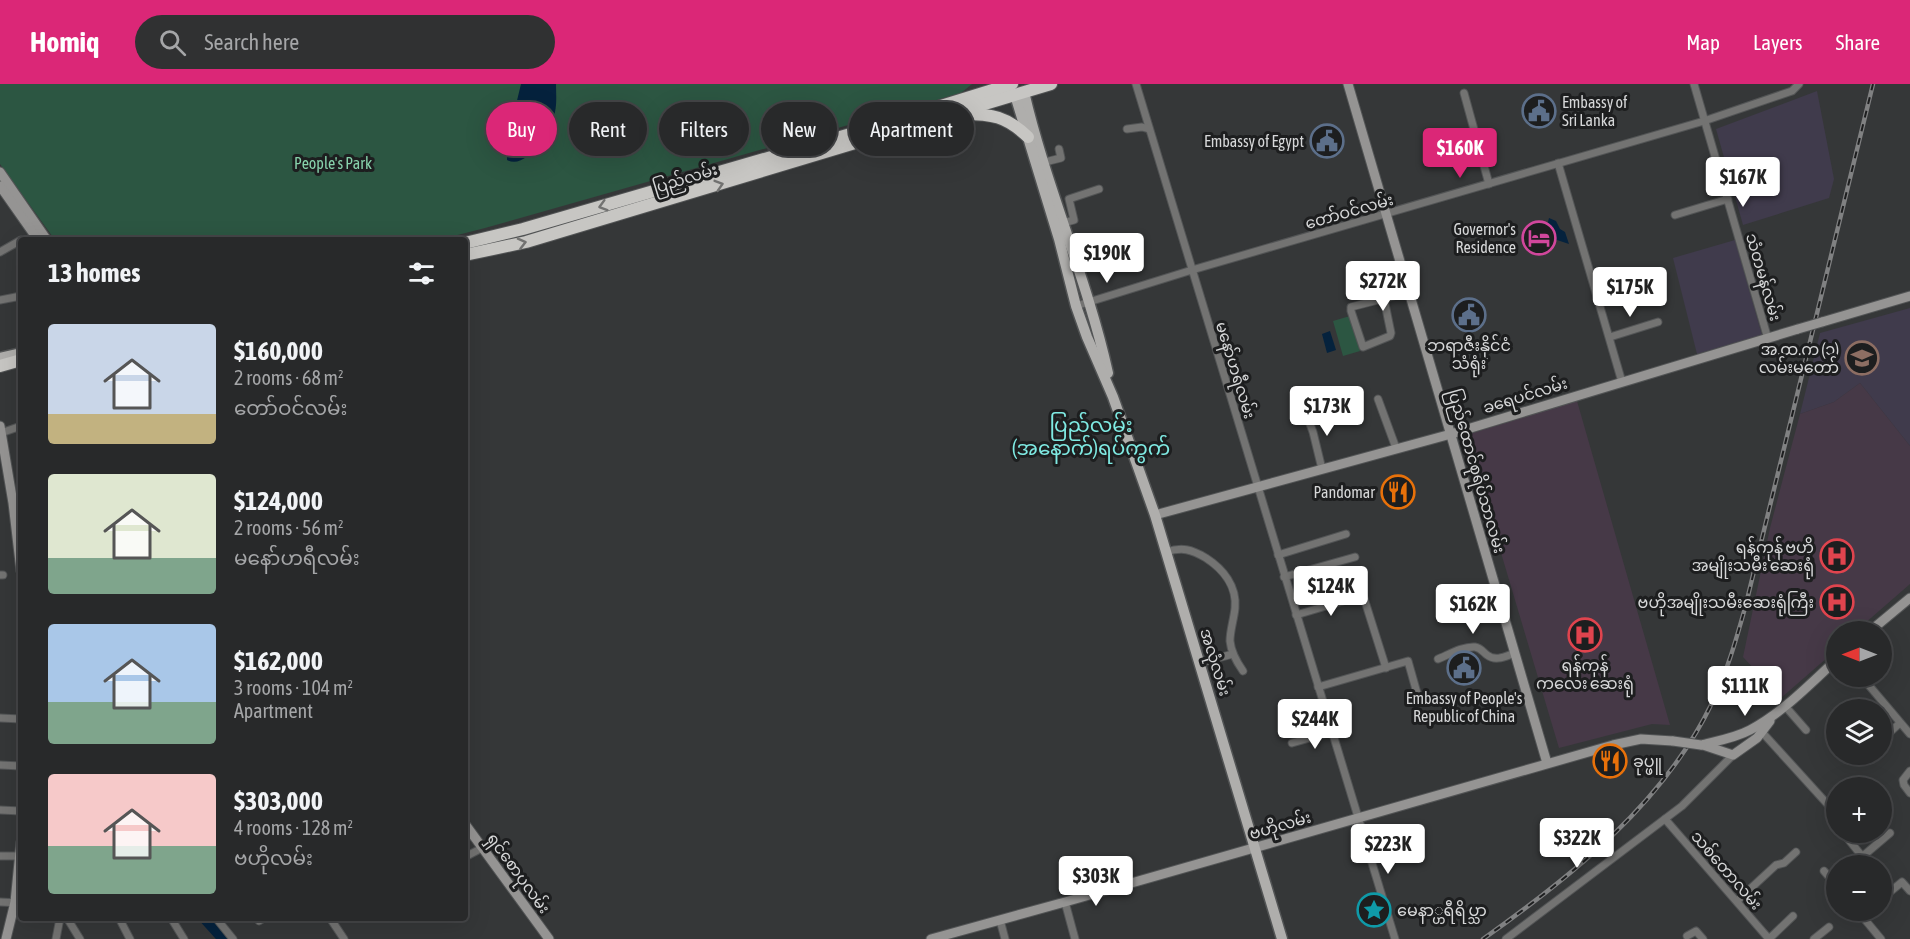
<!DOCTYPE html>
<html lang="en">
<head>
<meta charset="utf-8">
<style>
	body { margin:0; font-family:"Asap Condensed","Noto Sans Myanmar",sans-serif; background:#303132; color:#f1f3f6; height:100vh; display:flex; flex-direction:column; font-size:22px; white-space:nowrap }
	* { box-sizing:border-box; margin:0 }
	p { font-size:20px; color:#a5a6a8 }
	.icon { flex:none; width:33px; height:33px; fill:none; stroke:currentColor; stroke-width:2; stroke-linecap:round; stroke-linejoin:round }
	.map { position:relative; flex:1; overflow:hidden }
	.sheet { position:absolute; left:18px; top:153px; width:450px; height:684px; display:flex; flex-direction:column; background:#28292a; border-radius:6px; box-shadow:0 6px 24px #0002,0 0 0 2px #444547 }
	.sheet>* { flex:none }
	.top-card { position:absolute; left:486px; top:18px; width:570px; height:54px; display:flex; gap:12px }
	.needle { width:39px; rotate:270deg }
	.tools { position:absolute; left:1826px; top:537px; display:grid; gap:12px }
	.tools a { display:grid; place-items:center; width:66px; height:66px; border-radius:50%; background:#28292a; box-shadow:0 6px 24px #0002,0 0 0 2px #444547; font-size:30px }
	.price { position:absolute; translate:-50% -51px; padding:0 14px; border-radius:6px; background:#fff; color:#222; font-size:20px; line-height:39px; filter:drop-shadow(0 2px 3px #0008) }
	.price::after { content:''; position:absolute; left:50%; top:36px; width:18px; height:14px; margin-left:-9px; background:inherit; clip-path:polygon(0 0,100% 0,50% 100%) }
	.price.selected { background:#db2777; color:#fff }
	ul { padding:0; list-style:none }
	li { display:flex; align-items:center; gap:18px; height:150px; padding:0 30px }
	li span { display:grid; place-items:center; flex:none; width:168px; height:120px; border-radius:6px; color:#555 }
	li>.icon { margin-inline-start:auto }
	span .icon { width:72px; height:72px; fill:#fffc; stroke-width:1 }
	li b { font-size:26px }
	h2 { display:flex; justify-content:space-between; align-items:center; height:72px; padding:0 30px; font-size:26px }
	.chip { padding:0 21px; border-radius:27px; background:#28292a; box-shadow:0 6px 24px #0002,0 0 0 2px #444547; font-size:21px; line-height:54px }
	.chip.selected { background:#db2777; color:#fff }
	header { display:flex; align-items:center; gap:36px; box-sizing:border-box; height:84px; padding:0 30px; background:#db2777; color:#fff }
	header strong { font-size:28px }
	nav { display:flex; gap:33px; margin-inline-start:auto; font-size:21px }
	.search { width:420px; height:54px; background:#303132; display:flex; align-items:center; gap:15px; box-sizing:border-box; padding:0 21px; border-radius:33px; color:#a5a6a8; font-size:22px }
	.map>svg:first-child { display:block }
	.education { fill:#403b4c }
	.medical { fill:#463947 }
	.green { fill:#2c5642 }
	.water { fill:#05223d }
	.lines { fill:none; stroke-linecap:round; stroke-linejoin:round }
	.river { stroke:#05223d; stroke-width:12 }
	.street-casing { stroke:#525455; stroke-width:9 }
	.secondary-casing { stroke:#525455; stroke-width:11 }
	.primary-casing { stroke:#525455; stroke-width:13 }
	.highway-casing { stroke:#525455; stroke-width:14 }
	.street { stroke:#737372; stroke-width:7 }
	.secondary { stroke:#959493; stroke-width:9 }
	.primary { stroke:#afaeac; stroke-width:10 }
	.highway { stroke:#c7c6c3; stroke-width:12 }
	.rail-casing { stroke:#808182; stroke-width:4.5 }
	.rail { stroke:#1d1e1f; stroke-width:2; stroke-dasharray:7; stroke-linecap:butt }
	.secondary-bridge-casing { stroke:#525455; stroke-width:11; stroke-linecap:butt }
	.secondary-bridge { stroke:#959493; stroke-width:9 }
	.oneway { stroke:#727271 }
	.labels { text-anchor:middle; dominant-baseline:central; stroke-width:6; stroke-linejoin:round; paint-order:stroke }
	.poi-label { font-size:16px; fill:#d6d7d8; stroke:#1d1e1f; text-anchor:end }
	.park-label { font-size:16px; fill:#87d2ab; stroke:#1d1e1f }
	.street-label { font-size:16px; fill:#d6d7d8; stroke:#1d1e1f }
	.quarter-label { font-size:20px; fill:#7feae3; stroke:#1d1e1f }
</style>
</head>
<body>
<header>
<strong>Homiq</strong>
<div class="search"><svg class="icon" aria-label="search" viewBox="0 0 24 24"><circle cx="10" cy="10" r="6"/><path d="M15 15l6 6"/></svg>Search here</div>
<nav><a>Map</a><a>Layers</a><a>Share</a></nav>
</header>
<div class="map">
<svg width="1910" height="855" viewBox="0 0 1910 855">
	<rect width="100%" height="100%" fill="#353738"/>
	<g class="education">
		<polygon points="1817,7 1834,95 1829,114 1743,141 1716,45"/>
		<polygon points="1735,156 1762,251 1697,270 1673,174"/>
		<polygon points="1910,224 1910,362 1860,299 1834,318 1800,330 1820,249"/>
	</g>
	<g class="medical">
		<polygon points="1860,299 1910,362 1910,500 1856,547 1836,548 1836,566 1781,614 1743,573 1770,444 1800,330 1834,318"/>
		<polygon points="1577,317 1670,641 1652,640 1559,664 1466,351"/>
	</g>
	<g class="green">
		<polygon points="0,0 972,0 961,9 485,144 438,156 55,156 0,80"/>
		<polygon points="1350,232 1360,267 1343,272 1333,237"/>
	</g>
	<g class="water">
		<path d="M 521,0 L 556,0 C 556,9 557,19 555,28 C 551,45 527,87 507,76 L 507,58 Z"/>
		<polygon points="1549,134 1556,137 1560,145 1565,148 1569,160 1557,156 1546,146"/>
		<polygon points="1330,247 1336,266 1327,269 1322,250"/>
	</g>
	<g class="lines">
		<polyline class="river" points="205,834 224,855"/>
		<g class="street-casing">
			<g id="street">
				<polyline points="1136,0 1395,855"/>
				<polyline points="1694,0 1768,255"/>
				<polyline points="1464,9 1489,100"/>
				<polyline points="1127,45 1142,43 1149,45"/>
				<polyline points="1045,78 1061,74 1059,65"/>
				<polyline points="1558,79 1622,298"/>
				<polyline points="1675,131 1728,115"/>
				<polyline points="1063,139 1074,136 1069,115 1099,105"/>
				<polyline points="0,168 21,156"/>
				<polyline points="1384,215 1391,249 1390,252 1363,263 1351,227 1351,223 1409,208"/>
				<polyline points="0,216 21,212"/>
				<polyline points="1076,222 1192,186 1704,37 1792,7 1799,0"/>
				<polyline points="1610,253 1658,238"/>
				<polyline points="1378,315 1396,364"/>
				<polyline points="1,349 21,342"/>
				<polyline points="1322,385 1313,348 1305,327 1328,320"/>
				<path d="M 1166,468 C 1182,463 1191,465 1206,474 C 1223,485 1237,502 1235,524 C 1234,535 1230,546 1230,557 C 1231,568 1236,577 1243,587"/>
				<polyline points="1278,471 1346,450"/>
				<polyline points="0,491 3,491"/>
				<polyline points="1284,493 1355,473"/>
				<polyline points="1296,531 1363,511 1386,584"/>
				<path d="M 1438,575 C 1448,571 1463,562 1475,563 C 1481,564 1483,568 1487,571 C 1496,578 1506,572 1515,569"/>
				<polyline points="1199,579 1233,570"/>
				<polyline points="1861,592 1910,650"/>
				<polyline points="1318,603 1408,577 1417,609"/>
				<polyline points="1785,622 1806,646"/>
				<polyline points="0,634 21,635"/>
				<polyline points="1881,642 1889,649 1900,639"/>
				<polyline points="1761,647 1831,724"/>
				<polyline points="1292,659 1331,648"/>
				<polyline points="0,681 21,682"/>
				<polyline points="1910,687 1903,696 1904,701 1910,709"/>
				<polyline points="0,726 21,727"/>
				<polyline points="1665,735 1769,855 1793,832"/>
				<polyline points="1844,750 1870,782"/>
				<polyline points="0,772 20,772"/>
				<polyline points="1863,772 1890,749"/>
				<polyline points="465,773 482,764"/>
				<polyline points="1824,787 1836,801"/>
				<polyline points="1881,795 1891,807 1902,798 1910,807"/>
				<polyline points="1737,817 1776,781 1784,779 1796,768"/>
				<polyline points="0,818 21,819"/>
				<polyline points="1065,818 1075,855"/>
				<polyline points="1857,826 1881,855"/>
				<polyline points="67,834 80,855"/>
				<polyline points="119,834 130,855"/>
				<polyline points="171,834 184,855"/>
				<polyline points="216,834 233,855"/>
				<polyline points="330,834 344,855"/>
				<polyline points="1000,836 1005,855"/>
				<polyline points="259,837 264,834"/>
				<polyline points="1687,852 1696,847 1703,855"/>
				<polyline points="56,855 60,834"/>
				<polyline points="1506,855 1682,722 1733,671"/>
				<polyline points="1814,855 1829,843"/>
			</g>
		</g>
		<g class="secondary-casing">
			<g id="secondary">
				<polyline points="1348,0 1547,679"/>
				<polyline points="0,88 47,156"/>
				<polyline points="0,102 38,156"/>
				<polyline points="1822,238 1910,212"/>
				<polyline points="0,342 13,419 21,487"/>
				<polyline points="1155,431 1451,350 1798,245"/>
				<polyline points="1869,548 1910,514"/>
				<path d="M 1701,661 C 1717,657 1735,654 1750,646 C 1782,629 1809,601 1836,576"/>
				<polyline points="1703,661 1733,671 1757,654 1770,637"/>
				<polyline points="465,740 549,855"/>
				<polyline points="6,855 15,818 21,758"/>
				<polyline points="931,855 1065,818 1613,661 1641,655 1673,657"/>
			</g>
		</g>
		<g class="primary-casing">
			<g id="primary">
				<path d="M 1024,8 C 1046,103 1087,194 1108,289"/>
				<polyline points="1015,11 1059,155 1076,222 1087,253 1113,313 1155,431 1282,855"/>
				<polyline points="0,274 21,269"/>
			</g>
		</g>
		<g class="highway-casing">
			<g id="highway">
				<path d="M 963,30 C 992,30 1006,32 1028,53"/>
				<polyline points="465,159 523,145 847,51 1012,0"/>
				<polyline points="465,171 526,158 1051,0"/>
				<polyline points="0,282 21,276"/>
			</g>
		</g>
		<use href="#street" class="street"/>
		<use href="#secondary" class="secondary"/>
		<use href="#primary" class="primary"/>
		<use href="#highway" class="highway"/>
		<g class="rail-casing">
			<path id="rail" d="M 1483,855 C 1572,792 1664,719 1712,619 C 1727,588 1736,556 1745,524 L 1873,0"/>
		</g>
		<use href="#rail" class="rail"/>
		<g class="secondary-bridge-casing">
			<g id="secondary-bridge">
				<polyline points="1798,245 1822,238"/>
				<polyline points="1673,657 1701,661"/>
			</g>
		</g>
		<use href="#secondary-bridge" class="secondary-bridge"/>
	</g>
	<defs><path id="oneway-chevron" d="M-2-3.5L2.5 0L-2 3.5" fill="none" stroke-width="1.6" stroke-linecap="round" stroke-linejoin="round" transform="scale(1.5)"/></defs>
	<g class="oneway">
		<use href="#oneway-chevron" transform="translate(719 101) rotate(-17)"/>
		<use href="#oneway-chevron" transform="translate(603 122) rotate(164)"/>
		<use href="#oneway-chevron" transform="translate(522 159) rotate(-14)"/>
	</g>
	<defs>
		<g id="civic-ring" transform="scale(1.725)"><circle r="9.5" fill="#1d1e1f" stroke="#5c6f8a" stroke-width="1.5"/><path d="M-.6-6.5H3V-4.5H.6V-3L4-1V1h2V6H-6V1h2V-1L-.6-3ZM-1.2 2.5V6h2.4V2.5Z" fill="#5c6f8a"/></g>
		<g id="hotel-ring" transform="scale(1.725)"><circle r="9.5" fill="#1d1e1f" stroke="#d1479c" stroke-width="1.5"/><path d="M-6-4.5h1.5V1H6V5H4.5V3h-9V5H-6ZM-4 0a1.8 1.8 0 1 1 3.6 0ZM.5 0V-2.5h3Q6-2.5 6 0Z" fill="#d1479c"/></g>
		<g id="school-ring" transform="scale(1.725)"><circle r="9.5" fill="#1d1e1f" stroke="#8d6e63" stroke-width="1.5"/><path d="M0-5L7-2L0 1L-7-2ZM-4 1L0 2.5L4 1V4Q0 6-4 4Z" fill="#8d6e63"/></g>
		<g id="restaurant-ring" transform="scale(1.725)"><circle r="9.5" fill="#1d1e1f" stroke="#e8710a" stroke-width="1.5"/><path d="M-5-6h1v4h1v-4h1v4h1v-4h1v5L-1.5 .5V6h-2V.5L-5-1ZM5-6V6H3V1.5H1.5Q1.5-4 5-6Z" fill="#e8710a"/></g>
		<g id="hospital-ring" transform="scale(1.725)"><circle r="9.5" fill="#1d1e1f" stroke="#e0444e" stroke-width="1.5"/><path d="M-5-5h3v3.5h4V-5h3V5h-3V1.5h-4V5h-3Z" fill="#e0444e"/></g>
		<g id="sight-ring" transform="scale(1.725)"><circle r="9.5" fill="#1d1e1f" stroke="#0f9aa8" stroke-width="1.5"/><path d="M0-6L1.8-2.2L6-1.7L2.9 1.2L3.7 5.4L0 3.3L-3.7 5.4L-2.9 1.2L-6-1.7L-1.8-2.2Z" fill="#0f9aa8"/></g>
	</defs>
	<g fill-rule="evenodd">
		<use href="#civic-ring" x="1539" y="27"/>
		<use href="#civic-ring" x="1327" y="57"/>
		<use href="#hotel-ring" x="1539" y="154"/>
		<use href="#civic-ring" x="1469" y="231"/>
		<use href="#school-ring" x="1862" y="274"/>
		<use href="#restaurant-ring" x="1398" y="408"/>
		<use href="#hospital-ring" x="1837" y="472"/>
		<use href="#hospital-ring" x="1837" y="518"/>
		<use href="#hospital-ring" x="1585" y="551"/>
		<use href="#civic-ring" x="1464" y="584"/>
		<use href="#restaurant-ring" x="1610" y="677"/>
		<use href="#sight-ring" x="1374" y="826"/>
	</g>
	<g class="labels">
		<g class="poi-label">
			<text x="1562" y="18" text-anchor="start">Embassy of<tspan x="1562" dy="18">Sri Lanka</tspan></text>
			<text x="1304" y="57">Embassy of Egypt</text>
			<text x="1516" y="145">Governor's<tspan x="1516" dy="18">Residence</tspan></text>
			<text x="1469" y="261" text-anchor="middle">ဘရာဇီးနိုင်ငံ<tspan x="1469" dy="18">သံရုံး</tspan></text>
			<text x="1839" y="265">အ.ထ.က (၁)<tspan x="1839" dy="18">လမ်းမတော်</tspan></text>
			<text x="1375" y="408">Pandomar</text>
			<text x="1814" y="463">ရန်ကုန် ဗဟို<tspan x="1814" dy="18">အမျိုးသမီး ဆေးရုံ</tspan></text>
			<text x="1814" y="518">ဗဟိုအမျိုးသမီးဆေးရုံကြီး</text>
			<text x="1585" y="581" text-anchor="middle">ရန်ကုန်<tspan x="1585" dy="18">ကလေး ဆေးရုံ</tspan></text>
			<text x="1464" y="614" text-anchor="middle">Embassy of People's<tspan x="1464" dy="18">Republic of China</tspan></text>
			<text x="1633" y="677" text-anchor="start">ခုပ္ဖူ</text>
			<text x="1397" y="826" text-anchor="start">မေနာ္ဟရီရိပ္သာ</text>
		</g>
		<g class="park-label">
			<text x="333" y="79">People's Park</text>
		</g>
		<g class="street-label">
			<text transform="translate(685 94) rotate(-17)">ပြည်လမ်း</text>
			<text transform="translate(1349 127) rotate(-16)">တော်ဝင်လမ်း</text>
			<text transform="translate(1764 193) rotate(74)">သံတမန်လမ်း</text>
			<text transform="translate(1236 286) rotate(73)">မနော်ဟရီလမ်း</text>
			<text transform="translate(1525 311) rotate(-17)">ခရေပင်လမ်း</text>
			<text transform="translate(1477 387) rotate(74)">ပြည်ထောင်စုရိပ်သာလမ်း</text>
			<text transform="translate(1216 578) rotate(73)">အလုံလမ်း</text>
			<text transform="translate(1280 741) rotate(-16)">ဗဟိုလမ်း</text>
			<text transform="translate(1727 786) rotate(49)">သစ်တောလမ်း</text>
			<text transform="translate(519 789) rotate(54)">ရှင်စောပုလမ်း</text>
		</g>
		<g class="quarter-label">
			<text x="1091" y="340">ပြည်လမ်း<tspan x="1091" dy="23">(အနောက်)ရပ်ကွက်</tspan></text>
		</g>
	</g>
</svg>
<div class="tools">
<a><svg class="needle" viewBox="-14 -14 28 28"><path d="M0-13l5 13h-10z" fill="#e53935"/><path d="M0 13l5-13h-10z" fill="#a5a6a8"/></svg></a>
<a><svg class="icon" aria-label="layers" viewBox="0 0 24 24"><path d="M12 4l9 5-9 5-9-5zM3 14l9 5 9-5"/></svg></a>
<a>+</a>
<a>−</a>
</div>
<b class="price selected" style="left:1460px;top:95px">$160K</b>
<b class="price" style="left:1743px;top:124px">$167K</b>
<b class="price" style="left:1107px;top:200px">$190K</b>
<b class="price" style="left:1383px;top:228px">$272K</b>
<b class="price" style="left:1630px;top:234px">$175K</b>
<b class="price" style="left:1327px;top:353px">$173K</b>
<b class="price" style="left:1331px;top:533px">$124K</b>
<b class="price" style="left:1473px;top:551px">$162K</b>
<b class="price" style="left:1745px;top:633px">$111K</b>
<b class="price" style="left:1315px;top:666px">$244K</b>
<b class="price" style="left:1577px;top:785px">$322K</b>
<b class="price" style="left:1388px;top:791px">$223K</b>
<b class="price" style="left:1096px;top:823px">$303K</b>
<div class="top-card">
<a class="chip selected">Buy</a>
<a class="chip">Rent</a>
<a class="chip">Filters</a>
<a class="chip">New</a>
<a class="chip">Apartment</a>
</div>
<section class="sheet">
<h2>13 homes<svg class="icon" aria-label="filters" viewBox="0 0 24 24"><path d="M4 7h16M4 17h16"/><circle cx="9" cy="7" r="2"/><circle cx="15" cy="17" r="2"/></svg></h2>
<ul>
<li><span style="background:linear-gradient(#c9d6e8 75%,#c2b280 0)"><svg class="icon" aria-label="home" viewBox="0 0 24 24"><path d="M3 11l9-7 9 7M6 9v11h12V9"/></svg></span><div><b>$160,000</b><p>2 rooms · 68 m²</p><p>တော်ဝင်လမ်း</p></div></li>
<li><span style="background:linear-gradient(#dfe7d0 70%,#7fa58c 0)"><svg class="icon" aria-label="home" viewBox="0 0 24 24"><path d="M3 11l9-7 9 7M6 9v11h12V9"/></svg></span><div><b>$124,000</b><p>2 rooms · 56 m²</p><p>မနော်ဟရီလမ်း</p></div></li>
<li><span style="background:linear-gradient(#a9c7e8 65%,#7fa58c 0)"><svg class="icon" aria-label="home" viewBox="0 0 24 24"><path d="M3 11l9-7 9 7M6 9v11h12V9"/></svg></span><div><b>$162,000</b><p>3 rooms · 104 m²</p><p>Apartment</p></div></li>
<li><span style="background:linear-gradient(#f6c9c9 60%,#7fa58c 0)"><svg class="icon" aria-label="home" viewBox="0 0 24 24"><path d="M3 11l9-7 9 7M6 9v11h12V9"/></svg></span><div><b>$303,000</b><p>4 rooms · 128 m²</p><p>ဗဟိုလမ်း</p></div></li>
</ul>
</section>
</div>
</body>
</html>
